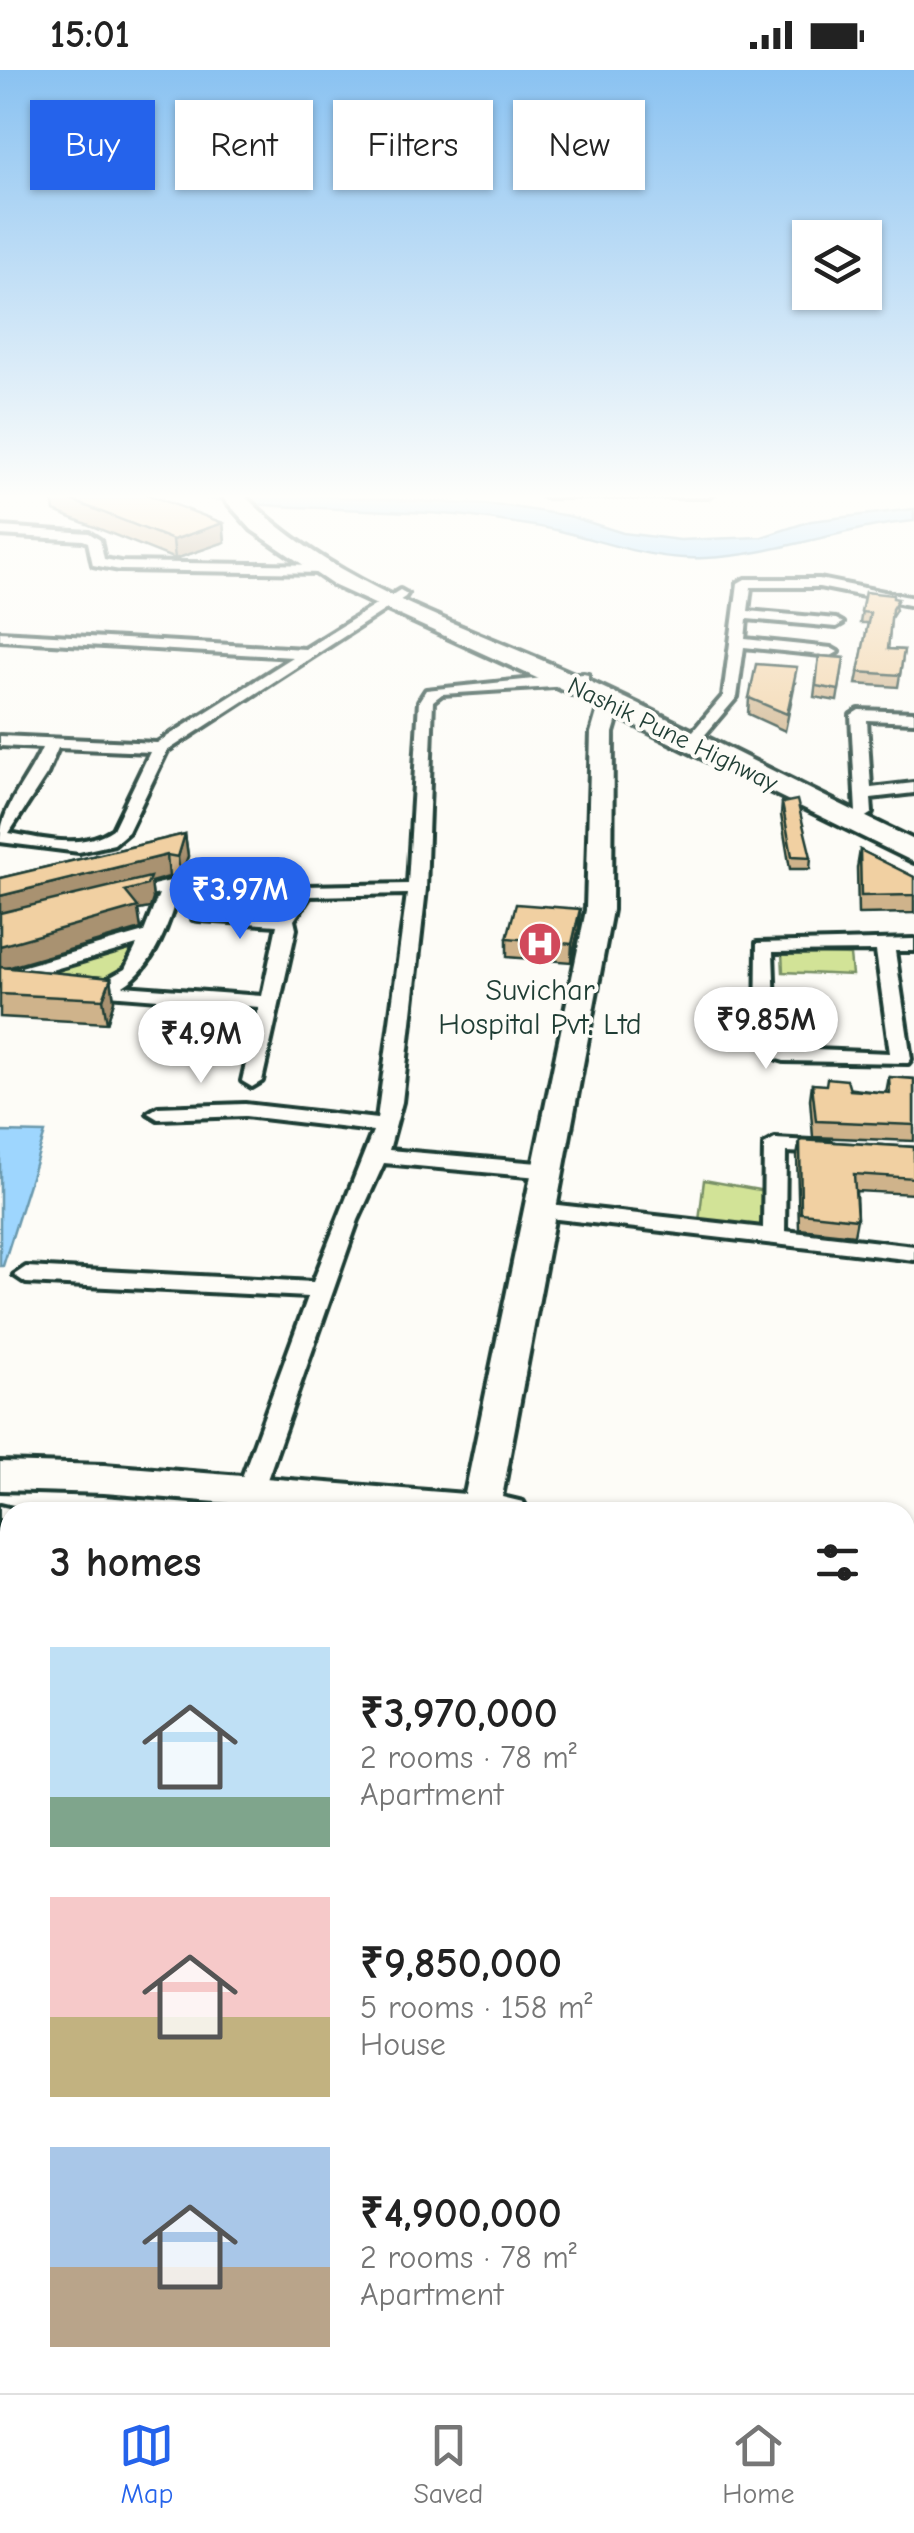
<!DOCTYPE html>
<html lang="en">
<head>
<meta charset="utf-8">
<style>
	body { margin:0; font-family:"Comic Neue",sans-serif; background:#f6f6f6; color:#222; height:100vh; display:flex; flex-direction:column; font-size:38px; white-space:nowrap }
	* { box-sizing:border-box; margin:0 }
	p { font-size:32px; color:#767676 }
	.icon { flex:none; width:55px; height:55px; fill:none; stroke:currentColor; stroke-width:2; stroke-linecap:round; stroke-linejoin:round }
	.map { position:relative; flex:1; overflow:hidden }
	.side { position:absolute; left:0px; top:1432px; width:915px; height:892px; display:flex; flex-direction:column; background:#fff; border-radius:30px 30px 0 0; box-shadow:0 2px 8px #0004 }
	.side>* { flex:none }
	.guide { position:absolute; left:30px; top:30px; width:855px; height:90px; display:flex; gap:20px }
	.tools { position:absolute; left:792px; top:150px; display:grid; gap:20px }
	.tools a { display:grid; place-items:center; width:90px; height:90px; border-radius:0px; background:#fff; box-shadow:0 2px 8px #0004; font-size:50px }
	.price { position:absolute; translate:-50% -85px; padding:0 22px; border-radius:35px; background:#fff; color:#222; font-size:32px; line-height:65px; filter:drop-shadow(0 2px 5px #0008) }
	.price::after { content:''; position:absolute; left:50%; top:60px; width:30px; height:22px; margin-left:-15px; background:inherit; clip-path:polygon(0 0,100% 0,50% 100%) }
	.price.current { background:#2563eb; color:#fff }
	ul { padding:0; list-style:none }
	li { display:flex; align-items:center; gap:30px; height:250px; padding:0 50px }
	li span { display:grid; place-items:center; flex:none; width:280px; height:200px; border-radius:0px; color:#555 }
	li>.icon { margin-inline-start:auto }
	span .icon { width:120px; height:120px; fill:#fffc; stroke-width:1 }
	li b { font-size:42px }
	h2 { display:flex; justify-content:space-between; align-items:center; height:120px; padding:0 50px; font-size:42px }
	.chip { padding:0 35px; border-radius:0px; background:#fff; box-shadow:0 2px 8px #0004; font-size:35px; line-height:90px }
	.chip.current { background:#2563eb; color:#fff }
	.status { display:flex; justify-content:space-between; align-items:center; height:70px; padding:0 50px; background:#fff; direction:ltr }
	.status svg { height:28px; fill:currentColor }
	.tab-bar { display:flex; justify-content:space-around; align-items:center; height:140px; border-top:2px solid #e0e0e0; background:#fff; font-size:28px; color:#767676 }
	.tab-bar a { display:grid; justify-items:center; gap:5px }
	.tab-bar .current { color:#2563eb }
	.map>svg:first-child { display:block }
	.green { fill:#d2e397; stroke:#789066; stroke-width:2.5 }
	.water { fill:#9ed6fe; stroke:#6b99ad; stroke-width:2.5 }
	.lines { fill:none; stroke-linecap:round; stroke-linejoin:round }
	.street-casing { stroke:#1f3d34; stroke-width:8 }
	.secondary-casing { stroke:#1f3d34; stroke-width:8 }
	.highway-casing { stroke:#1f3d34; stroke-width:8 }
	.street { fill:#fdfcf7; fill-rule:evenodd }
	.secondary { fill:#fdfcf7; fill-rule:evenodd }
	.highway { fill:#fdfcf7; fill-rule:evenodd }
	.wall { fill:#cfb38b; stroke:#1f3d34; stroke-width:2.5 }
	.shaded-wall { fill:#a99271; stroke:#1f3d34; stroke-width:2.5 }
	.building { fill:#f1d0a2; stroke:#1f3d34; stroke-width:2.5 }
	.labels { text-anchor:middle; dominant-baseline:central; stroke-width:8; stroke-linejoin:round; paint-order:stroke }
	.far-street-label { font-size:25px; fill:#1f3d34; stroke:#fdfcf7 }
	.poi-label { font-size:30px; fill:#1f3d34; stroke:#fdfcf7 }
</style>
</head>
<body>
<div class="status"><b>15:01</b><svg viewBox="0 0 49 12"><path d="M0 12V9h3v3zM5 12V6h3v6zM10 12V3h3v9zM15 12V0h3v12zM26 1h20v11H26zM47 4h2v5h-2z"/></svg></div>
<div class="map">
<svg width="914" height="2323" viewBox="0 0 914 2323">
	<rect width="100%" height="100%" fill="#fdfcf7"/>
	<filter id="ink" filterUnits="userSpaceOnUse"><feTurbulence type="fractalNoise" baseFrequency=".01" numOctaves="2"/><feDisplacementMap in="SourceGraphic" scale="20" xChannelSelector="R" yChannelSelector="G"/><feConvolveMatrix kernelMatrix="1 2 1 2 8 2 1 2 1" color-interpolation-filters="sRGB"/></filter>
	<g filter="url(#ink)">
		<g class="green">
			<polygon points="146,872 120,908 10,909"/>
			<polygon points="782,882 850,885 852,905 783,902"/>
			<polygon points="704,1110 765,1121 766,1160 699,1151"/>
		</g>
		<g class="water">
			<path d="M 177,423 L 267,423 L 507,436 L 569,446 L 623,463 L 680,470 L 762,467 L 811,451 L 914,439 L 914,451 C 843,457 777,485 705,488 C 653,491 606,472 556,460 C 527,454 495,450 466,446 C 371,436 271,443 177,423 Z"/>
			<polygon points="0,1062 45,1063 3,1196 0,1196"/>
		</g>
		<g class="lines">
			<g class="street-casing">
				<g id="street">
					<polygon points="539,423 714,423 708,427 545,427"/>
					<polygon points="0,457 89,463 100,470 104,489 120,492 324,495 331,499 324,503 120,500 93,495 88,472 83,470 0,465"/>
					<polygon points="745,509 819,509 914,528 914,536 819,517 751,517 748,541 836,549 843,553 836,557 747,549 745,569 831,578 838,582 831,586 744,577 737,627 703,667 693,667 693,661 723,626 738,513"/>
					<path d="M 400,520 L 407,524 L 405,527 L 167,681 L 128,762 L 114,774 L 79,782 L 0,772 C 0,738 29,709 42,678 L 0,676 L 0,666 L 157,673 L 293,587 L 0,570 L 0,562 L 305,579 ZM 58,678 L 150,682 L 113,759 C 82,780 44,769 9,763 L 47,704 Z"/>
					<path d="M 583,604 L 588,605 L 588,611 L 570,616 L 442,624 L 433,631 L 426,819 L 402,1032 L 389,1080 L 550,1094 L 561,1101 L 550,1108 L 384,1093 L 358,1150 L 263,1421 L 259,1428 L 250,1431 L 241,1428 L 237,1421 L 308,1227 L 26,1213 L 14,1205 L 26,1197 L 313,1212 L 373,1061 L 245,1046 L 158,1049 L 148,1043 L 158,1037 L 245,1034 L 377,1049 L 407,824 L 310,826 L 294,850 L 296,859 L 262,1011 L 252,1017 L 242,1011 L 259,937 L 95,924 L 95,916 L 125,899 L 137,875 L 0,915 L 0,903 L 144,862 L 159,824 L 125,832 L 116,827 L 119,823 L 170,811 L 179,816 C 171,850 154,898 123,916 L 262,926 L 277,855 L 199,850 L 193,849 L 193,841 L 280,844 L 299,817 L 305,816 L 408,814 L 419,631 L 426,620 Z"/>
					<polygon points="859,640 914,642 914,652 867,650 871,718 914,713 914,723 871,728 872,743 864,748 856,743 851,645"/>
					<path d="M 914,869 L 914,881 L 895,881 L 911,989 L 908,993 L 784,991 L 777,989 L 756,968 L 757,873 ZM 876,881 L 890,983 L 789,979 L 776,966 L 773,882 Z"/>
					<polygon points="775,1069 829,1072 840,1078 829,1084 786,1082 785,1161 914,1176 914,1190 540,1147 529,1140 540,1133 763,1158 764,1075"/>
					<polygon points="10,1757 10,1821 0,1824 0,1761"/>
					<rect x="727" y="2315" width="38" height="8"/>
				</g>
			</g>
			<g class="secondary-casing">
				<g id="secondary">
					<polygon points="611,626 622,632 613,663 612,840 502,1427 523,1432 528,1442 340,1442 104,1423 0,1420 0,1392 104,1395 465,1424 586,840 591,663 600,632"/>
					<polygon points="0,1436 25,1442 10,1442 10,1466 0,1466"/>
					<polygon points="905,1480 914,1481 914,1511 905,1510"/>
					<polygon points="905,1528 914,1529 914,1561 905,1560"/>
				</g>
			</g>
			<g class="highway-casing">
				<path id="highway" d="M 219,423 L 242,423 C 333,517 464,554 580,607 C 692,658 802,717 914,770 L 914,792 L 563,620 L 333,515 L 252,460 Z"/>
			</g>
			<use href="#street" class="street"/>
			<use href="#secondary" class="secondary"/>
			<use href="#highway" class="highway"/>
		</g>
		<g class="wall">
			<polygon points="52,423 223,453 225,472 175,489 54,441"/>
			<polygon points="865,522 893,528 896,540 891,548 888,579 904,580 898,617 856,614 868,553 860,553"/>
			<polygon points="819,586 844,588 837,631 814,627"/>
			<polygon points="795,613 785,661 748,644 749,628"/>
			<polygon points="782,733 811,787 810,799 790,799 781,745"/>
			<polygon points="185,764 188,786 180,809 169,807 151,812 153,829 150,838 138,840 141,859 7,898 111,908 114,931 107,953 0,947 0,808"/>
			<polygon points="860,780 914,807 914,843 858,844 857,798"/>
			<polygon points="579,857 571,892 507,887 507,868"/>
			<polygon points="889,1007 914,1009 914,1071 813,1067 810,1029 812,1014 886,1023"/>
			<polygon points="800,1070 914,1077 914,1124 856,1121 857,1149 854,1165 799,1159 797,1086"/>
			<polygon points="905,1580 914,1581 914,1953 905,1952"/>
			<rect x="0" y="1957" width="10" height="103"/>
			<polygon points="0,2246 70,2323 0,2323"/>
		</g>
		<g class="shaded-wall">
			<polygon points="223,453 225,472 175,489 173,470"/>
			<polygon points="185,764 188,786 180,809 178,787"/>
			<polygon points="167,785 169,807 151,812 153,829 150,838 138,840 141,859 0,900 0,826"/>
			<polygon points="580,839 579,857 571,892 572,874"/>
			<polygon points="111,908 114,931 107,953 103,929"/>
			<polygon points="6,1656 10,1670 10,1679 0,1720 0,1681"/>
			<polygon points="62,2315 71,2315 70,2323 61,2323"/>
		</g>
		<g class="building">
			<polygon points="53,423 144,423 223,453 173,470"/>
			<polygon points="865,522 893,525 893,528 898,529 892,539 888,579 904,580 900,605 858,602 870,543 861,542"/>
			<polygon points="819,586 844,588 839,620 816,616"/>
			<polygon points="756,594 797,597 787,644 749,628"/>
			<polygon points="797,730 811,787 792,786 782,733"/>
			<polygon points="185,764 178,787 167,785 0,826 0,808"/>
			<polygon points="860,780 914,807 914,825 861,826"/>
			<polygon points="150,807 147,815 125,821 138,837 0,876 0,843"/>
			<polygon points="516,834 580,839 572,874 507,868"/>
			<polygon points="0,897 111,908 103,929 0,924"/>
			<polygon points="889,1007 914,1009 914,1055 816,1051 812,1014 826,1015 827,1008 847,1010 850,1020 890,1023"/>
			<polygon points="800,1070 914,1077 914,1108 854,1104 857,1149 801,1143"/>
			<polygon points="905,1580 914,1581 914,1938 905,1937"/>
			<polygon points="0,1656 6,1656 0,1681"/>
			<rect x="0" y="1957" width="10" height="86"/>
			<polygon points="10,2201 10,2315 62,2315 61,2323 32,2323 0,2319 0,2246"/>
		</g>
	</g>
	<linearGradient id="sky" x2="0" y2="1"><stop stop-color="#8ac2f1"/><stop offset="0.57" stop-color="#fefefb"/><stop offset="1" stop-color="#fefefb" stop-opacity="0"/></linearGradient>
	<rect width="914" height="748" fill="url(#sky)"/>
	<defs>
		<g id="hospital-disc" transform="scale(2.25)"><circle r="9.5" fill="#d1495b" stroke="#fdfcf7"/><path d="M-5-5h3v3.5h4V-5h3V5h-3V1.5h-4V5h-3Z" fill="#fff"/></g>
	</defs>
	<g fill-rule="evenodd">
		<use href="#hospital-disc" x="540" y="874"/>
	</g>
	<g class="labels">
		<g class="far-street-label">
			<text transform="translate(673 664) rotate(26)">Nashik Pune Highway</text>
		</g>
		<g class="poi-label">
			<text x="540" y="920">Suvichar<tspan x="540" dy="34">Hospital Pvt. Ltd</tspan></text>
		</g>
	</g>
</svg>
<div class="tools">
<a><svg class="icon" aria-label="layers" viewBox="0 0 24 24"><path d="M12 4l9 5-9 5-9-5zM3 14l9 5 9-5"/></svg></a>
</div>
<b class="price current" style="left:240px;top:872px">₹3.97M</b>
<b class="price" style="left:766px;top:1002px">₹9.85M</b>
<b class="price" style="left:201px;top:1016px">₹4.9M</b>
<div class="guide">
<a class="chip current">Buy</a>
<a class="chip">Rent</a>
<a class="chip">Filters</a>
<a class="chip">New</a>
</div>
<section class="side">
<h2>3 homes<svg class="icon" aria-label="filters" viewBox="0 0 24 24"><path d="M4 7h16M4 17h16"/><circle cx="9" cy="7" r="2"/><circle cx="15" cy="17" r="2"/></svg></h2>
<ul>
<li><span style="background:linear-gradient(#bfe0f5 75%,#7fa58c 0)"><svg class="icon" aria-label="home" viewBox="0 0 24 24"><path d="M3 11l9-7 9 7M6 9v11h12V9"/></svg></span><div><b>₹3,970,000</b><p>2 rooms · 78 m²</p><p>Apartment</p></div></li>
<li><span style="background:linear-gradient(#f6c9c9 60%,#c2b280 0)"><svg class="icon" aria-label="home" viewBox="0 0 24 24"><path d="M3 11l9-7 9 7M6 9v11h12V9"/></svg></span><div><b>₹9,850,000</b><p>5 rooms · 158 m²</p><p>House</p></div></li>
<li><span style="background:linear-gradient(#a9c7e8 60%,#b9a48a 0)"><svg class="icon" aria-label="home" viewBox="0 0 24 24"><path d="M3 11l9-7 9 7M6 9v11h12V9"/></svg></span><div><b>₹4,900,000</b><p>2 rooms · 78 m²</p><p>Apartment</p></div></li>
</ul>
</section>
</div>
<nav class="tab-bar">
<a class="current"><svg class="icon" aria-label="map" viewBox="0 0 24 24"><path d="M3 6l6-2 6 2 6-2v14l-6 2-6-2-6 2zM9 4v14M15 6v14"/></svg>Map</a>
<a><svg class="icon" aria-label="saved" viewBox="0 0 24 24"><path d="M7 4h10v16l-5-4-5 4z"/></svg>Saved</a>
<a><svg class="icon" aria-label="home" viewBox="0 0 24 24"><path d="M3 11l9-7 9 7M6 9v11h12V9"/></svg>Home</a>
</nav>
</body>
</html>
